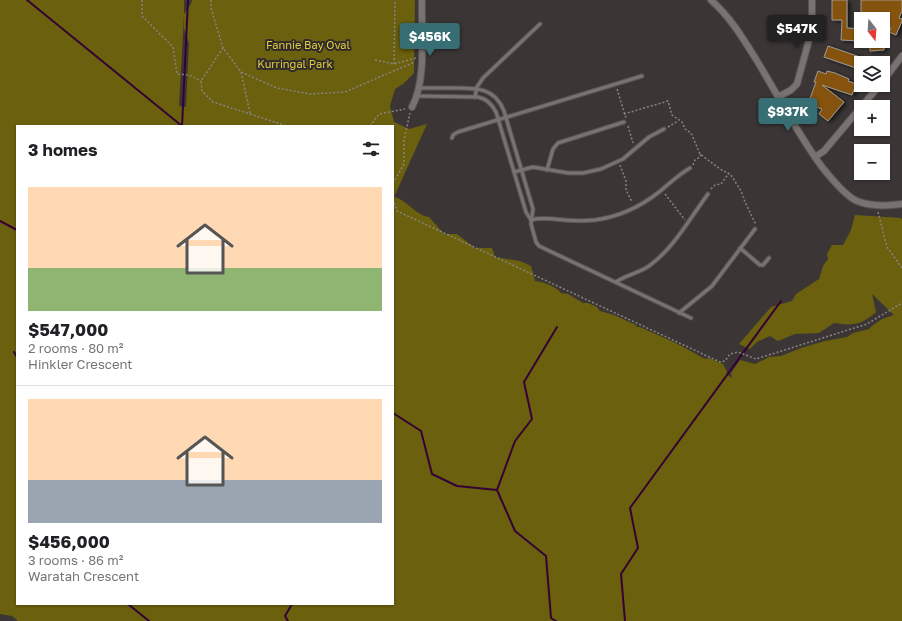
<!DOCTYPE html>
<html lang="en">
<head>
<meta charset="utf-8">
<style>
	body { margin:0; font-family:"Golos Text",sans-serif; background:#f6f6f6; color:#202124; height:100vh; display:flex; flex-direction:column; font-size:15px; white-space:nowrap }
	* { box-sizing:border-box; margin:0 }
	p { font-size:13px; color:#757577 }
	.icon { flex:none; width:22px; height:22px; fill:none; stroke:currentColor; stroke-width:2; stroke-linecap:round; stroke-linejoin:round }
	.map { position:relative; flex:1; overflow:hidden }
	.side { position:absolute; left:16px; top:125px; width:378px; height:480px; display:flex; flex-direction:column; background:#fff; border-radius:0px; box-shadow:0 1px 3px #0004 }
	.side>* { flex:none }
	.needle { width:26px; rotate:163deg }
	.fabs { position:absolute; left:854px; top:12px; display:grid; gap:8px }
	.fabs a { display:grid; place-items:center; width:36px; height:36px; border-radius:0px; background:#fff; box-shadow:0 1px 3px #0004; font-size:20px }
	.price { position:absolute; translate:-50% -34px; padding:0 9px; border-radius:4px; background:#366e74; color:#fff; font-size:13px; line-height:26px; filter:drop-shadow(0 1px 2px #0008) }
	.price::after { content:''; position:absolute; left:50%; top:24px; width:12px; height:9px; margin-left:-6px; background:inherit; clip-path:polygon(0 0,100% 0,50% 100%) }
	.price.current { background:#222; color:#fff }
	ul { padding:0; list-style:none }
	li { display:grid; align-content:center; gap:8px; height:212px; padding:0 12px }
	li+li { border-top:1px solid #e0e0e0 }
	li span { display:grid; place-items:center; height:124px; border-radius:0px; color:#555 }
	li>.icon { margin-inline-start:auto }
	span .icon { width:72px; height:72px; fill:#fffc; stroke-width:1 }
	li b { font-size:17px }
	h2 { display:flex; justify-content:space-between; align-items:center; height:48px; padding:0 12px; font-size:17px }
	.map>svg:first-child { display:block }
	.green { fill:#6a600e; fill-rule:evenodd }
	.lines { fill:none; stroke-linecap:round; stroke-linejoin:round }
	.stream { stroke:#340235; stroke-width:2 }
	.building { fill:#85530a; stroke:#9d9995; filter:url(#shadow) }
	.lane-casing { stroke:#585453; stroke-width:5 }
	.street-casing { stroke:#585453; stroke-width:8 }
	.path { stroke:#888483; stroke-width:1.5; stroke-dasharray:2 2; stroke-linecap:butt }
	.lane { stroke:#787371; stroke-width:3 }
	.street { stroke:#787371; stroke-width:6 }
	.labels { text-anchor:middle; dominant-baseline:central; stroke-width:4; stroke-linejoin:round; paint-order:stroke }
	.park-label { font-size:11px; fill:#dfcd3a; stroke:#312c2b }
</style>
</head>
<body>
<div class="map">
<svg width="902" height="621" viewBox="0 0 902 621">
	<defs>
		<filter id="shadow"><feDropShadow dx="3" dy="1.5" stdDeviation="2" flood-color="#0009"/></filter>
	</defs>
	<rect width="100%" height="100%" fill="#3b3635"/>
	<path class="green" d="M 0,0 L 184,0 L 184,14 L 191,4 L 192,0 L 415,0 L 414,73 L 403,84 L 395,89 L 390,106 L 394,122 L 409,129 L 427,124 L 394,197 C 406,199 415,215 429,217 L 444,234 L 457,234 L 475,248 L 492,248 L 495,257 L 520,261 L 531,266 L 535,281 C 543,282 556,286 561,293 L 568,294 L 583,303 L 588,303 L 597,307 L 600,311 L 614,315 L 636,325 L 637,327 L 640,327 L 678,344 L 705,359 L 709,358 L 723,364 L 727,372 L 726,374 L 732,378 L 731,373 L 740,360 L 755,364 L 769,357 L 781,356 L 801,348 L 825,341 L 847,337 L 853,333 L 869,329 L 873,325 L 882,319 L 894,315 L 872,294 L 876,312 C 862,325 852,326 834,323 L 819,333 L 795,334 L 778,341 L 770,336 L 757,342 L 750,349 L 739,344 L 771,307 L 792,301 L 796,294 L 819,279 L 823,266 L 828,259 L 827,254 L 832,245 L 843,245 L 851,230 L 855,215 L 901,218 L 902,220 L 902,621 L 18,621 L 12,616 L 0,614 ZM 184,15 L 184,29 L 189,43 L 186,107 L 179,106 ZM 17,126 L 393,126 L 393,604 L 17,604 Z"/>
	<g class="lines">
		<g class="stream">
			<polyline points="27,0 182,126"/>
			<polyline points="182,126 188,0"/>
			<polyline points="0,221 17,230"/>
			<polyline points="14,352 17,357"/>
			<polyline points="393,413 421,431 432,474 457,486 497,490"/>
			<polyline points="128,604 149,621"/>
			<polyline points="288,621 285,616 292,604"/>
			<polyline points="556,621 551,618 546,556 515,531 497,490 515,441 532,419 524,382 557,327"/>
			<polyline points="625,621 621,574 638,548 630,508 781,301"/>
		</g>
	</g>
	<g class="building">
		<polygon points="832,0 847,0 847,28 861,29 861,41 841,40 842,20 832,20"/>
		<polygon points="861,0 902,0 902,11 899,18 902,19 902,21 896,35 889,32 891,28 886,25 889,19 861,19"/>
		<polygon points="870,41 884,41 884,50 870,51"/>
		<polygon points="828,46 860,57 856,68 824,57"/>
		<polygon points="818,71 826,74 827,71 835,73 849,79 848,81 856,84 852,95 822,85 844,102 828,121 819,114 822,109 808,104 816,82 814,82"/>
	</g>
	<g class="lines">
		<g class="lane-casing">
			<g id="lane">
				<path d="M 419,88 C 430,88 442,88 454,88 C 475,88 495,87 504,111 L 533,209 L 531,224 L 536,242 L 539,246 L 691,318"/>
				<path d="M 417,96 L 478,97 C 487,99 492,104 496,112 L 526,212 L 531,220"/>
				<polyline points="475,97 477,87 483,78 540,24"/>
				<polyline points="452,138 453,135 458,132 642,76"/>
				<polyline points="547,170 553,149 558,143 624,122"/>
				<polyline points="514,172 533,167 568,173 583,173 601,169 623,159 649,137 664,129"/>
				<path d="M 531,220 C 542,217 553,219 564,220 C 574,221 585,221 595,220 C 618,217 640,207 659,192 C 669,184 678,175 690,168"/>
				<polyline points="740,248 760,265 763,265 769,258"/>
				<path d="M 616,282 C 626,275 639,273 649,266 C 674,248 690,218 708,194"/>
				<polyline points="679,313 712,286 755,229"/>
			</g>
		</g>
		<g class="street-casing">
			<g id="street">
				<path d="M 711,0 C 729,16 741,35 754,56 C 777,93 796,132 822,167 C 830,177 845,196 857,201 C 871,207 887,206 902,204"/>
				<polyline points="883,81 902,56"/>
				<polyline points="778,97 791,90 797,84 812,29 812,0"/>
				<path d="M 412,107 C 427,79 421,32 422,0"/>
				<polyline points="861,107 880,85"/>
				<polyline points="815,157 824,151 861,107"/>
			</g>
		</g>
		<g class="path">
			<polyline points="142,0 142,16 173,47 177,74 189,75 201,81"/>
			<polyline points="211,0 211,8 223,48 241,72 277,88 310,94 345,92 377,78 415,62"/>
			<polyline points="223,48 201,81 202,91 213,102 287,126"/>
			<polyline points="375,60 394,64 416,58"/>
			<polyline points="394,64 395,0"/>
			<polyline points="241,72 250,113"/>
			<polyline points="617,89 626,118"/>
			<polyline points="624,114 668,101 672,115 682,122 685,129 691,133 700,154 720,169 731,175 741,191 745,202 755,223 753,224"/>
			<polyline points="370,126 379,114 405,109"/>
			<polyline points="628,126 633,143"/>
			<polyline points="668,127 678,121"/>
			<polyline points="620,165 626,181 626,190 632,202"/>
			<polyline points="693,165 695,160 700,157 701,154"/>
			<polyline points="393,183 404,164 404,140 410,113"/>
			<polyline points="711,189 715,185 721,184 729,173"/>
			<polyline points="665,194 685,220"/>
			<polyline points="393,199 397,211 720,362 725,361 730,354 738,352 756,359 867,324 902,303"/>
			<polyline points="878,212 887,247 902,268"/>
		</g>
		<use href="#lane" class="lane"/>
		<use href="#street" class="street"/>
	</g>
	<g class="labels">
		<g class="park-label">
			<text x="308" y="44">Fannie Bay Oval</text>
			<text x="295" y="63">Kurringal Park</text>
		</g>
	</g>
</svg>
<div class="fabs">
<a><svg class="needle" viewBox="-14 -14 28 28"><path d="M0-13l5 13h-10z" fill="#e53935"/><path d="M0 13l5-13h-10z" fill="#757577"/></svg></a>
<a><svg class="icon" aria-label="layers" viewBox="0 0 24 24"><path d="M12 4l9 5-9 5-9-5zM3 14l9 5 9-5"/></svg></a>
<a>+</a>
<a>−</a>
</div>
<b class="price current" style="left:797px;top:49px">$547K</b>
<b class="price" style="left:430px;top:57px">$456K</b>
<b class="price" style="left:788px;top:132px">$937K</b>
<section class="side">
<h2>3 homes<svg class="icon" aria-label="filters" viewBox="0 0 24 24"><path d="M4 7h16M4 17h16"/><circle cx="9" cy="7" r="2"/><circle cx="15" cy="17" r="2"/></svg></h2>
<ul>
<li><span style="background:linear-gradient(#ffd9b3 65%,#8fb573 0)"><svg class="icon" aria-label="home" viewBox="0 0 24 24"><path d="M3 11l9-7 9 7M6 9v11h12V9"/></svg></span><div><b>$547,000</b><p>2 rooms · 80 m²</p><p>Hinkler Crescent</p></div></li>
<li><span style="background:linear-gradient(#ffd9b3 65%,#9aa5b1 0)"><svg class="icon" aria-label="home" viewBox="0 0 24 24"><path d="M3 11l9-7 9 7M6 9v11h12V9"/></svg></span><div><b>$456,000</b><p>3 rooms · 86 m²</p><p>Waratah Crescent</p></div></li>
</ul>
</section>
</div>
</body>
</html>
